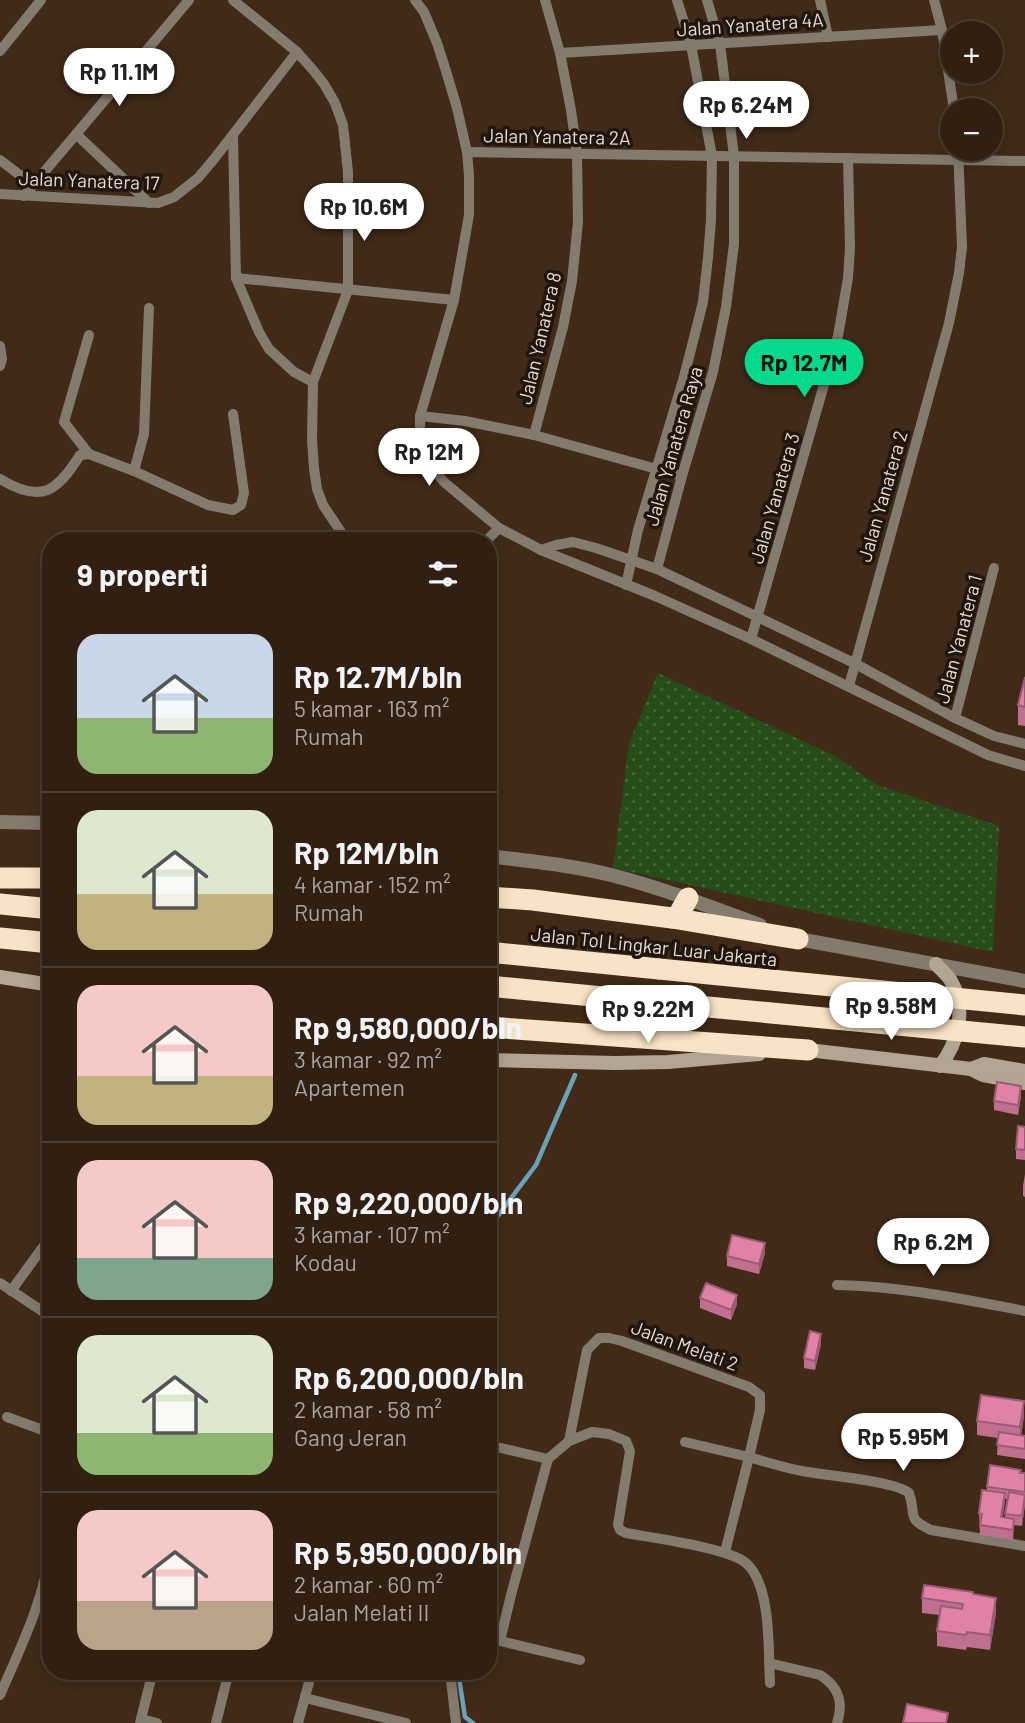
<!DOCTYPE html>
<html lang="id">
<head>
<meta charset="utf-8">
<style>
	body { margin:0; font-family:Barlow,sans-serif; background:#39281b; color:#f1f3f6; height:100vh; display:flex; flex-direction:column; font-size:26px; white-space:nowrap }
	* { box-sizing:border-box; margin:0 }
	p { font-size:23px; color:#a8a39f }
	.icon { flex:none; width:38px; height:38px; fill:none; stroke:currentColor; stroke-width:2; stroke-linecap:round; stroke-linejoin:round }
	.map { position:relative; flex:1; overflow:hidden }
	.panel { position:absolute; left:42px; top:532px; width:455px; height:1148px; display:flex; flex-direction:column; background:#312012; border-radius:28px; box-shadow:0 4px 18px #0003,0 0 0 2px #4c3e32 }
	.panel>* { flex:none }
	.buttons { position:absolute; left:940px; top:21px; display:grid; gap:14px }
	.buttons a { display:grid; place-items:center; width:63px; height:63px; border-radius:50%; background:#312012; box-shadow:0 4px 18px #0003,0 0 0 2px #4c3e32; font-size:35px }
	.price { position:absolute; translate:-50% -60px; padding:0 16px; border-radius:24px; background:#fff; color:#222; font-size:23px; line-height:46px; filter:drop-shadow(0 2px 4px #0008) }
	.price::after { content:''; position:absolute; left:50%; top:42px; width:21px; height:16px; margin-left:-10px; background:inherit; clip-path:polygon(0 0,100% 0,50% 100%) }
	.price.current { background:#06d98b; color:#111 }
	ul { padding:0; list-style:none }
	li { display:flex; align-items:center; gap:21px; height:175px; padding:0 35px }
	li+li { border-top:2px solid #4c3e32 }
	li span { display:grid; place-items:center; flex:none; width:196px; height:140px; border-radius:21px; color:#555 }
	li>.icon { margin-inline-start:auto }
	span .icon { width:84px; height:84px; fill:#fffc; stroke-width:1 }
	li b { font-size:30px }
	h2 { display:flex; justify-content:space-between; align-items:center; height:84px; padding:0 35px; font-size:30px }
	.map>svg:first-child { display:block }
	.green { fill:url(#green-dots) }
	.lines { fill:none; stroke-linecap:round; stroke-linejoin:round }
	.stream { stroke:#6aa3b7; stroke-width:4.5 }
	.minor { stroke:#847b6f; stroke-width:10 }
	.tertiary { stroke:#847b6f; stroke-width:14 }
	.secondary { stroke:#b3a593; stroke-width:14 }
	.motorway { stroke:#f9e3c6; stroke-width:21 }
	.motorway-bridge { stroke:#f9e3c6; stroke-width:21 }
	.wall { fill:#c0708f; fill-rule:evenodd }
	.shaded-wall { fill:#9c5b74 }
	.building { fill:#df82a6; stroke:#9c5b74; stroke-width:2 }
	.labels { text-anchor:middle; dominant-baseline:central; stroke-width:7; stroke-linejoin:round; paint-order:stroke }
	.street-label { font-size:19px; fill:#e9dace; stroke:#20160e }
</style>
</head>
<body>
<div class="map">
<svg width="1025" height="1723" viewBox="0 0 1025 1723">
	<defs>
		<pattern id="green-dots" width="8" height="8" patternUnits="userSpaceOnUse" patternTransform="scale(1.75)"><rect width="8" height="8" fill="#264c17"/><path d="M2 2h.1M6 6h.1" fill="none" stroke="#466538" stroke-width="1.8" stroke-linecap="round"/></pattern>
	</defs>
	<rect width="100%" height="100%" fill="#412b18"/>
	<polygon class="green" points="658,673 835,756 877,785 999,826 993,952 613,868 629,743"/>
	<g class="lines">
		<g class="stream">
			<polyline points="488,1229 536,1165 575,1075"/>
			<polyline points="458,1671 465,1717 473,1723"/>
		</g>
		<g class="minor">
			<polyline points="233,0 297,52 313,70 324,84 335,103 343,125 348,172 348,290 313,382 312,440 314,468 317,489 323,505 347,541"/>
			<polyline points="415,0 424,12 437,43 446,71 457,108 467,152 469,175 469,215 454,300 420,416 420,438 424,454 432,468 444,482 499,528 541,550 655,596 751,639 988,755 1025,766"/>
			<polyline points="820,0 828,37"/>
			<polyline points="934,0 942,30 954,110"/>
			<polyline points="0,51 41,0"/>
			<polyline points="560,53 942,30"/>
			<polyline points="76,134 149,203"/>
			<polyline points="233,136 236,278 259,332 269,349 294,372 313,382"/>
			<polyline points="467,152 1025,161"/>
			<polyline points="0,160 33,185"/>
			<polyline points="0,194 158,203 174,197 198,178 214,159 297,52"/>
			<polyline points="24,196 189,0"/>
			<polyline points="236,278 454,300"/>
			<polyline points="89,335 64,422 89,454"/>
			<polyline points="0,346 2,359 0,366"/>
			<polyline points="420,416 465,421 534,435 682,476"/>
			<polyline points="534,435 563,327 572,281 578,222 577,154 571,110 560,53 545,0"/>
			<polyline points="134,471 144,434 149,308"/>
			<path d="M 0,479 C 41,504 57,492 80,455 L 89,454 L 134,471 L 208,505 L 233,510 L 241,505 L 244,493 L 233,414"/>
			<polyline points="486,541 499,528"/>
			<polyline points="541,550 556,545 573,542 596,548 657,569 854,663 955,718 994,736 1025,744"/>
			<polyline points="657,569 682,476 713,372 726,307 734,244 734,156 720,44 707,0"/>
			<polyline points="626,585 638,530 684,377 703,302 708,257 711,220 712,156 691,45 677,0"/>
			<polyline points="751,639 838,336 848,278 850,248 848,158"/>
			<polyline points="849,686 949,323 959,273 962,247 958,149"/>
			<polyline points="955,718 994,568"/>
			<polyline points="0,1283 51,1317"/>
			<path d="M 837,1285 C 901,1286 962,1299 1025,1311"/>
			<polyline points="11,1291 51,1236"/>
			<polyline points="7,1417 51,1433"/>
			<path d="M 569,1441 L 587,1350 L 599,1338 L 609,1338 L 622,1341 L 749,1387 L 760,1395 L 760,1410 L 749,1457 C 769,1463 788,1469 808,1472 C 830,1476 894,1481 909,1493 C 917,1515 905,1518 931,1530 L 1025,1546"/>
			<polyline points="685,1442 749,1457 725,1552"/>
			<polyline points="488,1445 548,1459"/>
			<path d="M 488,1638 L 500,1641 L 511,1595 L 548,1459 L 569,1441 L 592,1432 L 609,1434 L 626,1441 L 630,1451 L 618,1525 L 620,1530 L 626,1533 C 652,1538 730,1548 746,1563 C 772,1586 768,1651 770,1683"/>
			<polyline points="500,1641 580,1660"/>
			<path d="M 769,1663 L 820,1675 C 839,1687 844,1702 837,1723"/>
			<polyline points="441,1671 446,1673 451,1680 456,1723"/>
			<path d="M 0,1695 C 22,1644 44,1601 51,1545"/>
			<polyline points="305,1698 406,1723"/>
			<polyline points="141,1719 157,1723"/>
			<polyline points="140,1723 153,1671"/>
			<polyline points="216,1723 229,1671"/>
			<polyline points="298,1723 312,1671"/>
		</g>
		<g class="tertiary">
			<polyline points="0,822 51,823"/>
			<path d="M 488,856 C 529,861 571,865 611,875 C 662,888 711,907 760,925"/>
			<polyline points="789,936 798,939 1025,981"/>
		</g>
		<g class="secondary">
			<path d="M 936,964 C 941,970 948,975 951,981 C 967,1009 958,1043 940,1066"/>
			<polyline points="0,977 51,985"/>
			<polyline points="801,1051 808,1050 971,1069 983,1075 1025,1083"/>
			<polyline points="488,1060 615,1063 668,1062 759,1054"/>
			<polyline points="971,1069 984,1064 1025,1071"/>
		</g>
		<g class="motorway">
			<polyline points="0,878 51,878"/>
			<polyline points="488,897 533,900 672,918 679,914 688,898"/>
			<polyline points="0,904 51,909"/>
			<polyline points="672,918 798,939"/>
			<polyline points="0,938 51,943"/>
			<polyline points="488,952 659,969"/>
			<polyline points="488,986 655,1002"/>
			<polyline points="488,1027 808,1050"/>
		</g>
		<g class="motorway-bridge">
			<polyline points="659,969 1025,1005"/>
			<polyline points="655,1002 1025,1037"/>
		</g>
	</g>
	<g class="wall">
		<polygon points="1025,677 1025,726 1018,725 1018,705"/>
		<polygon points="1021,1096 1018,1115 994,1110 994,1101"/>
		<polygon points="1025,1127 1025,1160 1016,1159 1016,1149"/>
		<polygon points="1025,1174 1025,1197 1023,1196 1023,1186"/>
		<polygon points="765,1253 759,1274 727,1266 727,1256"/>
		<polygon points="700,1298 737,1304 731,1320 700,1308"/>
		<polygon points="821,1344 815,1370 804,1368 804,1358"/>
		<polygon points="1024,1416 1021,1436 1025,1436 1025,1459 997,1455 998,1438 977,1435 977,1421"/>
		<path d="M 1021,1473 L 1025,1473 L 1025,1504 L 1022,1526 L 1014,1525 L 1013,1540 L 980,1535 L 979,1513 L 987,1491 L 987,1487 ZM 1005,1499 L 1007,1499 L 1005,1518 L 1002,1517 Z"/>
		<polygon points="973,1595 996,1613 990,1650 967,1647 966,1650 937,1646 937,1631 940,1615 922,1613 922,1598"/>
	</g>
	<g class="shaded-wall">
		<polygon points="1021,1086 1021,1096 1018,1115 1018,1105"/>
		<polygon points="765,1243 765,1253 759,1274 759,1264"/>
		<polygon points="737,1295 737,1304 731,1320 731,1310"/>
		<polygon points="821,1334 821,1344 815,1370 815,1361"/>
		<polygon points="1024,1401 1024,1416 1020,1442 1020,1427"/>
		<polygon points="1005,1493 1005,1503 1001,1527 1001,1517"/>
		<polygon points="1025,1495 1025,1504 1022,1526 1022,1516"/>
		<polygon points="996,1598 996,1613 990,1650 990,1635"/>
	</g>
	<g class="building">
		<polygon points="1025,677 1025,707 1018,705"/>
		<polygon points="997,1082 1021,1086 1018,1105 994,1101"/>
		<polygon points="1018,1126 1025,1127 1025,1150 1016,1149"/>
		<polygon points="732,1235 765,1243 759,1264 727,1256"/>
		<polygon points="706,1283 737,1295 731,1310 700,1298"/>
		<polygon points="810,1331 821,1334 815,1361 804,1358"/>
		<polygon points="981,1395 1024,1401 1020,1427 977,1421"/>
		<polygon points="999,1432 1025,1436 1025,1449 997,1445"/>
		<polygon points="990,1465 1021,1470 1020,1473 1025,1473 1025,1492 987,1487"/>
		<polygon points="982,1490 1005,1493 1001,1517 1014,1519 1013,1530 980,1525 982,1514 979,1513"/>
		<polygon points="1009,1492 1025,1495 1022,1516 1005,1514"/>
		<polygon points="924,1585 973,1592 973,1594 996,1598 990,1635 967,1632 966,1635 937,1631 941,1606 962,1609 963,1604 922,1598"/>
		<polygon points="907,1704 948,1713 946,1723 903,1723"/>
	</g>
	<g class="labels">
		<g class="street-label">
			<text transform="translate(750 24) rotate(-4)">Jalan Yanatera 4A</text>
			<text transform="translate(557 136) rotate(1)">Jalan Yanatera 2A</text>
			<text transform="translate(89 180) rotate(2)">Jalan Yanatera 17</text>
			<text transform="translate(539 338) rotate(-77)">Jalan Yanatera 8</text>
			<text transform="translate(673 446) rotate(-74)">Jalan Yanatera Raya</text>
			<text transform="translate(882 496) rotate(-74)">Jalan Yanatera 2</text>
			<text transform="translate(774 498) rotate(-74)">Jalan Yanatera 3</text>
			<text transform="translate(958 639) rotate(-75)">Jalan Yanatera 1</text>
			<text transform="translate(654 946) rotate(6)">Jalan Tol Lingkar Luar Jakarta</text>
			<text transform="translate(685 1345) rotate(20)">Jalan Melati 2</text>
		</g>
	</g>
</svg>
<div class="buttons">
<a>+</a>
<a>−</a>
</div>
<b class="price" style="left:119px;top:108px">Rp 11.1M</b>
<b class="price" style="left:746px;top:141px">Rp 6.24M</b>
<b class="price" style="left:364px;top:243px">Rp 10.6M</b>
<b class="price current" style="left:804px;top:399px">Rp 12.7M</b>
<b class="price" style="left:429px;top:488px">Rp 12M</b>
<b class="price" style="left:891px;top:1042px">Rp 9.58M</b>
<b class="price" style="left:648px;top:1045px">Rp 9.22M</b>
<b class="price" style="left:933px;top:1278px">Rp 6.2M</b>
<b class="price" style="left:903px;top:1473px">Rp 5.95M</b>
<section class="panel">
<h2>9 properti<svg class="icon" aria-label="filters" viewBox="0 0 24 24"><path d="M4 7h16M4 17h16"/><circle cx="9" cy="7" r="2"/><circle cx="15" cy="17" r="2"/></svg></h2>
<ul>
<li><span style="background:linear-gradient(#c9d6e8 60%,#8fb573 0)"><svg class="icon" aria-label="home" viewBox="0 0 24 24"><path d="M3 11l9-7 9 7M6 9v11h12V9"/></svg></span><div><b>Rp 12.7M/bln</b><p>5 kamar · 163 m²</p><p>Rumah</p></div></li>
<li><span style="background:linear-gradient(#dfe7d0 60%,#c2b280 0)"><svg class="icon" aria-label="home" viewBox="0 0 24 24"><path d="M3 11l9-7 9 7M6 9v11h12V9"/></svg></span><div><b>Rp 12M/bln</b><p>4 kamar · 152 m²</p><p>Rumah</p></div></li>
<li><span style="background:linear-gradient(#f6c9c9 65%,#c2b280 0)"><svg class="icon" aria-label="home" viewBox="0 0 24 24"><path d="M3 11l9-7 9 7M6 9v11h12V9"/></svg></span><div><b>Rp 9,580,000/bln</b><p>3 kamar · 92 m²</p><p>Apartemen</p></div></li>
<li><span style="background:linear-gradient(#f6c9c9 70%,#7fa58c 0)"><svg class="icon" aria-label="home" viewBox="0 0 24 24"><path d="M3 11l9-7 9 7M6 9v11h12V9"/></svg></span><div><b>Rp 9,220,000/bln</b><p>3 kamar · 107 m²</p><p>Kodau</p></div></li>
<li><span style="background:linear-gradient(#dfe7d0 70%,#8fb573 0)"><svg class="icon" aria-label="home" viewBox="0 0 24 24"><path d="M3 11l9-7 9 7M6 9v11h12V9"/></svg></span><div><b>Rp 6,200,000/bln</b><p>2 kamar · 58 m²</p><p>Gang Jeran</p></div></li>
<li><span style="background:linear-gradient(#f6c9c9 65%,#b9a48a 0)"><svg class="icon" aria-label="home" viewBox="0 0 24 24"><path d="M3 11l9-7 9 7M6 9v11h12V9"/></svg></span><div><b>Rp 5,950,000/bln</b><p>2 kamar · 60 m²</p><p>Jalan Melati II</p></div></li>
</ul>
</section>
</div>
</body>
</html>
